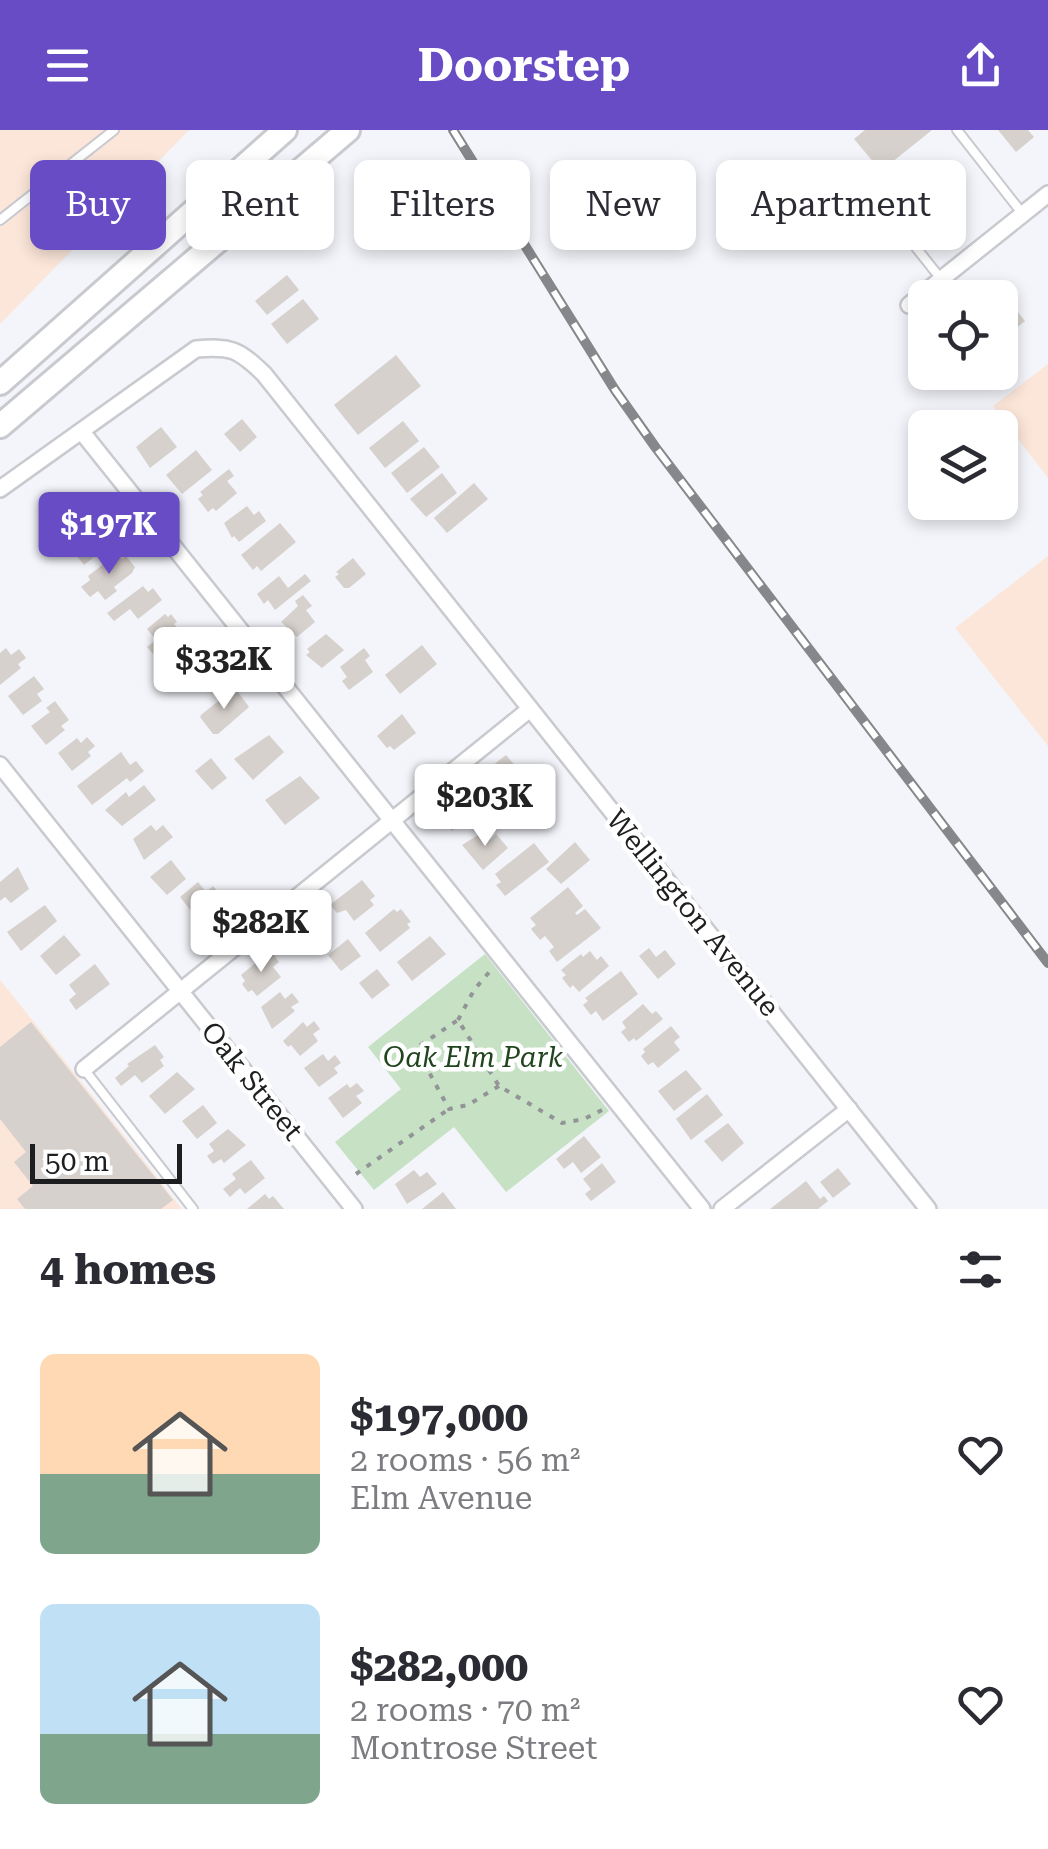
<!DOCTYPE html>
<html lang="en">
<head>
<meta charset="utf-8">
<style>
	body { margin:0; font-family:"Roboto Serif",serif; background:#f2f2f3; color:#2b2b33; height:100vh; display:flex; flex-direction:column; font-size:38px; white-space:nowrap }
	* { box-sizing:border-box; margin:0 }
	p { font-size:32px; color:#7c7c81 }
	.icon { flex:none; width:55px; height:55px; fill:none; stroke:currentColor; stroke-width:2; stroke-linecap:round; stroke-linejoin:round }
	.map { position:relative; height:1079px; overflow:hidden }
	.drawer { display:flex; flex-direction:column; background:#fff; flex:1 }
	.drawer>* { flex:none }
	.banner { position:absolute; left:30px; top:30px; width:990px; height:90px; display:flex; gap:20px }
	.fabs { position:absolute; left:908px; top:150px; display:grid; gap:20px }
	.fabs a { display:grid; place-items:center; width:110px; height:110px; border-radius:15px; background:#fff; box-shadow:0 5px 15px #0003; font-size:50px }
	.scale { position:absolute; left:30px; bottom:25px; width:152px; box-sizing:border-box; padding-left:10px; border:5px solid #1d1e20; border-top:0; font-size:28px; line-height:35px; white-space:nowrap; color:#1d1e20; -webkit-text-stroke:8px #fff; paint-order:stroke }
	.price { position:absolute; translate:-50% -85px; padding:0 22px; border-radius:10px; background:#fff; color:#222; font-size:32px; line-height:65px; filter:drop-shadow(0 2px 5px #0008) }
	.price::after { content:''; position:absolute; left:50%; top:60px; width:30px; height:22px; margin-left:-15px; background:inherit; clip-path:polygon(0 0,100% 0,50% 100%) }
	.price.selected { background:#674cc5; color:#fff }
	ul { padding:0; list-style:none }
	li { display:flex; align-items:center; gap:30px; height:250px; padding:0 40px }
	li span { display:grid; place-items:center; flex:none; width:280px; height:200px; border-radius:15px; color:#555 }
	li>.icon { margin-inline-start:auto }
	span .icon { width:120px; height:120px; fill:#fffc; stroke-width:1 }
	li b { font-size:42px }
	h2 { display:flex; justify-content:space-between; align-items:center; height:120px; padding:0 40px; font-size:42px }
	.tag { padding:0 35px; border-radius:15px; background:#fff; box-shadow:0 5px 15px #0003; font-size:35px; line-height:90px }
	.tag.selected { background:#674cc5; color:#fff }
	header { display:flex; justify-content:space-between; align-items:center; height:130px; padding:0 40px; background:#674cc5; color:#fff; font-size:45px; font-weight:700 }
	.map>svg:first-child { display:block }
	.industrial { fill:#fce6d9 }
	.green { fill:#c7e1c4 }
	.building { fill:#d7d1cd }
	.lines { fill:none; stroke-linecap:round; stroke-linejoin:round }
	.lane-casing { stroke:#c8cad0; stroke-width:12 }
	.street-casing { stroke:#c8cad0; stroke-width:20 }
	.secondary-casing { stroke:#c8cad0; stroke-width:28 }
	.path { stroke:#929497; stroke-width:4; stroke-dasharray:5 8; stroke-linecap:butt }
	.lane { stroke:#fff; stroke-width:8 }
	.street { stroke:#fff; stroke-width:15 }
	.secondary { stroke:#fff; stroke-width:22 }
	.rail-casing { stroke:#85878a; stroke-width:10 }
	.rail { stroke:#fff; stroke-width:6; stroke-dasharray:19; stroke-linecap:butt }
	.labels { text-anchor:middle; dominant-baseline:central; stroke-width:9; stroke-linejoin:round; paint-order:stroke }
	.street-label { font-size:28px; fill:#1d1e20; stroke:#fff }
	.park-label { font-size:28px; font-style:italic; fill:#21451e; stroke:#fff }
</style>
</head>
<body>
<header><svg class="icon" aria-label="menu" viewBox="0 0 24 24"><path d="M4 6h16M4 12h16M4 18h16"/></svg>Doorstep<svg class="icon" aria-label="share" viewBox="0 0 24 24"><path d="M12 15V3M7 8l5-5 5 5M5 13v7h14v-7"/></svg></header>
<div class="map">
<svg width="1048" height="1079" viewBox="0 0 1048 1079">
	<rect width="100%" height="100%" fill="#f3f5fa"/>
	<g class="industrial">
		<polygon points="0,0 189,0 0,194"/>
		<polygon points="1048,234 1048,348 993,276"/>
		<polygon points="1048,426 1048,616 955,498"/>
		<polygon points="0,850 33,891 182,1079 0,1079"/>
	</g>
	<polygon class="green" points="485,824 609,981 506,1062 454,997 374,1060 335,1012 401,959 368,917"/>
	<g class="building">
		<polygon points="865,0 932,0 881,41 854,9"/>
		<polygon points="998,0 1028,0 1034,7 1016,22"/>
		<polygon points="287,145 299,160 267,185 255,171"/>
		<polygon points="1006,167 1025,191 1000,211 1000,172"/>
		<polygon points="303,169 319,189 287,214 271,194"/>
		<polygon points="396,225 421,256 358,305 334,275"/>
		<polygon points="242,289 257,307 240,322 224,304"/>
		<polygon points="403,291 419,311 385,338 369,318"/>
		<polygon points="161,297 177,317 150,338 136,317"/>
		<polygon points="424,317 440,337 407,363 391,343"/>
		<polygon points="196,320 212,340 182,364 166,345"/>
		<polygon points="229,339 234,346 227,351 237,363 216,381 213,378 208,382 198,369 203,365 200,362"/>
		<polygon points="442,343 457,363 426,387 410,369"/>
		<polygon points="474,353 488,369 447,403 434,388"/>
		<polygon points="70,365 73,368 77,365 83,372 79,375 85,383 59,404 52,395 60,389 52,379"/>
		<polygon points="247,376 254,385 259,381 266,391 239,412 234,406 232,408 224,393"/>
		<polygon points="280,393 296,412 261,441 257,436 253,440 241,425"/>
		<polygon points="95,396 102,404 105,402 110,414 84,435 69,416"/>
		<polygon points="118,423 122,429 126,426 135,437 132,443 114,457 117,461 105,470 98,461 90,467 81,457 90,450 88,446"/>
		<polygon points="353,428 366,444 349,458 344,458 335,447 339,444 336,442"/>
		<polygon points="305,444 311,451 275,480 268,470 264,474 257,464 279,446 288,458"/>
		<polygon points="143,456 148,462 153,458 162,470 138,489 130,479 114,491 107,483"/>
		<polygon points="303,465 312,476 306,480 315,492 297,507 281,492 298,476 295,471"/>
		<polygon points="165,484 168,487 171,484 177,492 174,494 182,503 153,524 147,517 156,510 147,499"/>
		<polygon points="326,504 344,520 322,538 306,525 310,522 307,519"/>
		<polygon points="190,515 193,518 196,516 205,534 179,555 167,540 171,536 169,533"/>
		<polygon points="422,515 437,534 400,564 385,545"/>
		<polygon points="6,518 11,525 19,519 26,528 18,534 21,538 0,555 0,523"/>
		<polygon points="364,518 370,526 365,530 373,542 349,560 342,551 347,547 340,537"/>
		<polygon points="34,546 44,559 37,564 42,571 23,585 8,566"/>
		<polygon points="235,558 249,577 218,604 213,604 200,587 202,584"/>
		<polygon points="55,571 69,590 61,596 65,600 46,615 31,596 50,582 46,578"/>
		<polygon points="402,584 416,603 394,620 390,616 387,618 377,606"/>
		<polygon points="269,605 284,622 253,650 234,629"/>
		<polygon points="87,607 95,616 88,622 91,626 72,641 58,623 77,608 81,613"/>
		<polygon points="121,622 130,635 136,631 144,641 130,652 127,648 92,675 77,656"/>
		<polygon points="506,625 523,645 493,669 475,649"/>
		<polygon points="211,628 227,648 212,660 195,641"/>
		<polygon points="300,646 320,668 285,695 265,670"/>
		<polygon points="525,650 539,667 514,689 498,672"/>
		<polygon points="144,655 156,670 122,696 105,680 126,662 129,667"/>
		<polygon points="453,670 468,689 452,701 438,683"/>
		<polygon points="151,695 156,701 163,695 173,707 144,730 133,709"/>
		<polygon points="483,702 490,710 496,704 508,718 483,740 462,715"/>
		<polygon points="575,712 590,730 561,754 546,739"/>
		<polygon points="534,713 549,732 505,766 496,755 501,752 495,744"/>
		<polygon points="171,730 186,749 167,765 150,747"/>
		<polygon points="18,737 29,759 11,773 5,767 0,771 0,752"/>
		<polygon points="362,750 375,766 370,770 374,775 354,791 346,780 337,783 330,775"/>
		<polygon points="198,752 206,762 213,756 221,765 195,786 180,767"/>
		<polygon points="568,757 583,776 575,783 577,785 585,779 601,798 557,832 549,821 554,817 545,806 540,810 531,799 536,795 530,788"/>
		<polygon points="45,775 57,791 21,821 7,802"/>
		<polygon points="394,779 397,782 401,779 411,792 407,794 410,798 380,822 365,803"/>
		<polygon points="64,805 81,825 56,845 40,826"/>
		<polygon points="430,806 446,824 412,851 397,832"/>
		<polygon points="348,809 361,826 341,841 328,825"/>
		<polygon points="649,818 656,827 665,820 676,834 658,849 639,826"/>
		<polygon points="590,821 597,830 601,826 609,836 579,862 573,855 570,858 562,848 566,845 561,840 581,824 583,827"/>
		<polygon points="273,824 279,832 273,837 281,847 257,866 252,860 248,862 242,854 245,851 241,845 264,826 266,829"/>
		<polygon points="95,834 110,854 76,880 69,870 76,864 69,855"/>
		<polygon points="377,839 390,855 372,869 359,853"/>
		<polygon points="621,841 638,864 603,891 596,881 591,885 583,875 588,871 585,868"/>
		<polygon points="280,862 285,869 292,863 299,872 291,877 295,881 272,899 261,877"/>
		<polygon points="643,874 652,884 656,881 663,889 636,911 634,908 629,912 621,902 626,898 622,892"/>
		<polygon points="314,891 320,899 313,904 318,911 300,926 291,915 288,917 283,911 303,892 307,897"/>
		<polygon points="31,892 173,1070 161,1079 25,1079 17,1069 33,1056 14,1032 26,1022 0,989 0,917"/>
		<polygon points="671,896 680,907 674,912 680,920 658,938 653,932 648,935 641,926 645,922 643,919"/>
		<polygon points="155,915 164,927 160,930 164,936 142,953 135,945 121,956 115,948 129,936 127,934"/>
		<polygon points="323,924 328,931 335,925 341,933 334,938 338,943 319,957 304,938"/>
		<polygon points="686,940 702,959 674,981 658,961"/>
		<polygon points="177,942 195,959 165,984 149,966"/>
		<polygon points="357,953 364,961 356,966 362,973 343,988 328,968 347,954 350,958"/>
		<polygon points="707,964 723,985 691,1010 676,989"/>
		<polygon points="203,975 217,993 197,1009 182,991"/>
		<polygon points="728,993 744,1013 722,1032 704,1011"/>
		<polygon points="228,999 246,1015 224,1033 221,1029 213,1034 207,1026 214,1021 209,1014"/>
		<polygon points="584,1006 601,1027 581,1043 573,1032 564,1039 556,1029"/>
		<polygon points="251,1030 265,1048 245,1064 240,1058 230,1067 223,1059 236,1049 232,1044"/>
		<polygon points="602,1033 616,1052 591,1071 585,1064 591,1059 583,1049"/>
		<polygon points="838,1038 851,1054 833,1068 820,1052"/>
		<polygon points="414,1040 420,1047 427,1042 437,1054 407,1074 395,1054"/>
		<polygon points="806,1051 820,1069 824,1066 828,1071 818,1079 770,1079"/>
		<polygon points="443,1062 456,1079 422,1079"/>
		<polygon points="265,1064 269,1069 273,1066 284,1079 247,1079"/>
	</g>
	<g class="lines">
		<g class="lane-casing">
			<g id="lane">
				<polyline points="957,0 1022,83"/>
				<polyline points="0,90 114,0"/>
				<polyline points="914,115 941,149"/>
				<polyline points="84,939 193,1079"/>
			</g>
		</g>
		<g class="street-casing">
			<g id="street">
				<polyline points="909,175 1048,64"/>
				<polyline points="82,302 702,1079"/>
				<path d="M 0,359 L 196,219 C 231,216 238,219 264,244 L 928,1079"/>
				<polyline points="0,635 354,1079"/>
				<polyline points="84,939 530,579"/>
				<polyline points="722,1079 849,979"/>
			</g>
		</g>
		<g class="secondary-casing">
			<g id="secondary">
				<polyline points="0,253 285,0"/>
				<polyline points="0,296 348,0"/>
			</g>
		</g>
		<g class="path">
			<polyline points="458,890 474,860 491,840"/>
			<polyline points="499,956 468,975 449,979 416,918 458,890 499,956 562,993 584,989 602,980"/>
			<polyline points="356,1044 449,979"/>
		</g>
		<use href="#lane" class="lane"/>
		<use href="#street" class="street"/>
		<use href="#secondary" class="secondary"/>
		<g class="rail-casing">
			<polyline id="rail" points="453,0 615,260 656,318 1048,833"/>
		</g>
		<use href="#rail" class="rail"/>
	</g>
	<g class="labels">
		<g class="street-label">
			<text transform="translate(693 783) rotate(51)">Wellington Avenue</text>
			<text transform="translate(252 951) rotate(51)">Oak Street</text>
		</g>
		<g class="park-label">
			<text x="473" y="927">Oak Elm Park</text>
		</g>
	</g>
</svg>
<div class="fabs">
<a><svg class="icon" aria-label="locate" viewBox="0 0 24 24"><circle cx="12" cy="12" r="6"/><path d="M12 2v4M12 18v4M2 12h4M18 12h4"/></svg></a>
<a><svg class="icon" aria-label="layers" viewBox="0 0 24 24"><path d="M12 4l9 5-9 5-9-5zM3 14l9 5 9-5"/></svg></a>
</div>
<div class="scale">50 m</div>
<b class="price selected" style="left:109px;top:447px">$197K</b>
<b class="price" style="left:224px;top:582px">$332K</b>
<b class="price" style="left:485px;top:719px">$203K</b>
<b class="price" style="left:261px;top:845px">$282K</b>
<div class="banner">
<a class="tag selected">Buy</a>
<a class="tag">Rent</a>
<a class="tag">Filters</a>
<a class="tag">New</a>
<a class="tag">Apartment</a>
</div>
</div>
<section class="drawer">
<h2>4 homes<svg class="icon" aria-label="filters" viewBox="0 0 24 24"><path d="M4 7h16M4 17h16"/><circle cx="9" cy="7" r="2"/><circle cx="15" cy="17" r="2"/></svg></h2>
<ul>
<li><span style="background:linear-gradient(#ffd9b3 60%,#7fa58c 0)"><svg class="icon" aria-label="home" viewBox="0 0 24 24"><path d="M3 11l9-7 9 7M6 9v11h12V9"/></svg></span><div><b>$197,000</b><p>2 rooms · 56 m²</p><p>Elm Avenue</p></div><svg class="icon" aria-label="heart" viewBox="0 0 24 24"><path d="M12 20l-8-8c-3-5 5-10 8-4 3-6 11-1 8 4z"/></svg></li>
<li><span style="background:linear-gradient(#bfe0f5 65%,#7fa58c 0)"><svg class="icon" aria-label="home" viewBox="0 0 24 24"><path d="M3 11l9-7 9 7M6 9v11h12V9"/></svg></span><div><b>$282,000</b><p>2 rooms · 70 m²</p><p>Montrose Street</p></div><svg class="icon" aria-label="heart" viewBox="0 0 24 24"><path d="M12 20l-8-8c-3-5 5-10 8-4 3-6 11-1 8 4z"/></svg></li>
</ul>
</section>
</body>
</html>
